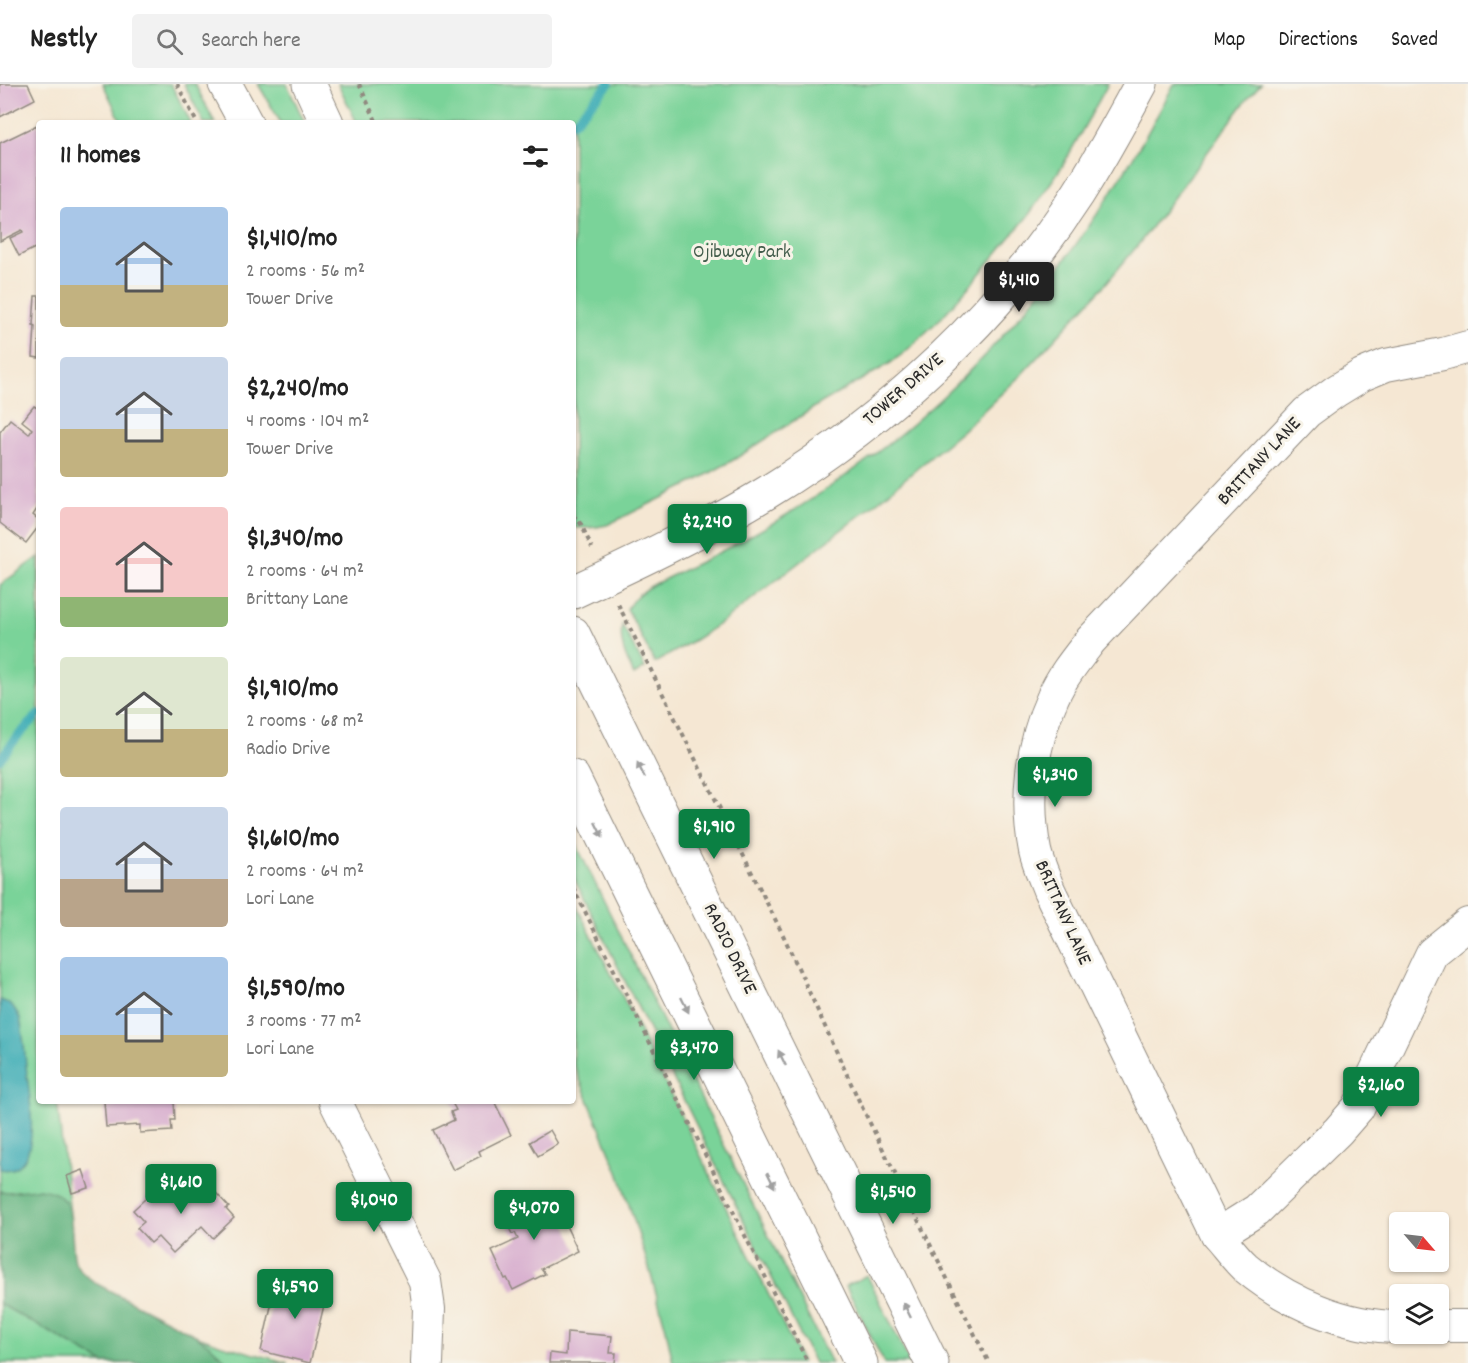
<!DOCTYPE html>
<html lang="en">
<head>
<meta charset="utf-8">
<style>
	body { margin:0; font-family:Dekko,sans-serif; background:#f2f2f2; color:#222; height:100vh; display:flex; flex-direction:column; font-size:22px; white-space:nowrap }
	* { box-sizing:border-box; margin:0 }
	p { font-size:20px; color:#767676 }
	.icon { flex:none; width:33px; height:33px; fill:none; stroke:currentColor; stroke-width:2; stroke-linecap:round; stroke-linejoin:round }
	.map { position:relative; flex:1; overflow:hidden }
	.details { position:absolute; left:36px; top:36px; width:540px; height:984px; display:flex; flex-direction:column; background:#fff; border-radius:6px; box-shadow:0 2px 4px #0004 }
	.details>* { flex:none }
	.needle { width:39px; rotate:118deg }
	.tools { position:absolute; left:1389px; top:1128px; display:grid; gap:12px }
	.tools a { display:grid; place-items:center; width:60px; height:60px; border-radius:6px; background:#fff; box-shadow:0 2px 4px #0004; font-size:30px }
	.price { position:absolute; translate:-50% -51px; padding:0 14px; border-radius:6px; background:#0b8043; color:#fff; font-size:20px; line-height:39px; filter:drop-shadow(0 2px 3px #0008) }
	.price::after { content:''; position:absolute; left:50%; top:36px; width:18px; height:14px; margin-left:-9px; background:inherit; clip-path:polygon(0 0,100% 0,50% 100%) }
	.price.current { background:#222; color:#fff }
	ul { padding:0; list-style:none }
	li { display:flex; align-items:center; gap:18px; height:150px; padding:0 24px }
	li span { display:grid; place-items:center; flex:none; width:168px; height:120px; border-radius:6px; color:#555 }
	li>.icon { margin-inline-start:auto }
	span .icon { width:72px; height:72px; fill:#fffc; stroke-width:1 }
	li b { font-size:26px }
	h2 { display:flex; justify-content:space-between; align-items:center; height:72px; padding:0 24px; font-size:26px }
	header { display:flex; align-items:center; gap:36px; box-sizing:border-box; height:84px; padding:0 30px; background:#fff; border-bottom:2px solid #e0e0e0 }
	header strong { font-size:28px }
	nav { display:flex; gap:33px; margin-inline-start:auto; font-size:21px }
	.search { width:420px; height:54px; background:#f2f2f2; display:flex; align-items:center; gap:15px; box-sizing:border-box; padding:0 21px; border-radius:6px; color:#767676; font-size:22px }
	.map>svg:first-child { display:block }
	.green { fill:#7ad399; stroke:#527f62; stroke-width:1.5 }
	.forest { fill:#63b581; stroke:#477056; stroke-width:1.5 }
	.water { fill:#3bacb5; stroke:#336c70; stroke-width:1.5 }
	.lines { fill:none; stroke-linecap:round; stroke-linejoin:round }
	.stream { stroke:#3bacb5; stroke-width:9 }
	.building { fill:#d8afcf }
	.minor-casing { stroke:#90897f; stroke-width:34 }
	.tertiary-casing { stroke:#90897f; stroke-width:35 }
	.secondary-casing { stroke:#90897f; stroke-width:35 }
	.path { stroke:#90897f; stroke-width:4; stroke-dasharray:4.5 4.5; stroke-linecap:butt }
	.minor { stroke:#fff; stroke-width:32 }
	.tertiary { stroke:#fff; stroke-width:33 }
	.secondary { stroke:#fff; stroke-width:33 }
	.oneway { fill:#a0a0a0 }
	.labels { text-anchor:middle; dominant-baseline:central; stroke-width:6; stroke-linejoin:round; paint-order:stroke }
	.park-label { font-size:20px; fill:#435d4c; stroke:#f7f3e8 }
	.street-label { font-size:20px; fill:#2b2b2b; stroke:#f7f3e8 }
</style>
</head>
<body>
<header>
<strong>Nestly</strong>
<div class="search"><svg class="icon" aria-label="search" viewBox="0 0 24 24"><circle cx="10" cy="10" r="6"/><path d="M15 15l6 6"/></svg>Search here</div>
<nav><a>Map</a><a>Directions</a><a>Saved</a></nav>
</header>
<div class="map">
<svg width="1468" height="1279" viewBox="0 0 1468 1279">
	<rect width="100%" height="100%" fill="#f7f3e8"/>
	<filter id="ink" filterUnits="userSpaceOnUse"><feTurbulence type="fractalNoise" baseFrequency=".0167" numOctaves="2"/><feDisplacementMap in="SourceGraphic" scale="12" xChannelSelector="R" yChannelSelector="G"/><feConvolveMatrix kernelMatrix="1 2 1 2 8 2 1 2 1" color-interpolation-filters="sRGB"/></filter>
	<filter id="wash" filterUnits="userSpaceOnUse"><feTurbulence type="fractalNoise" baseFrequency=".008" numOctaves="4" result="noise"/><feDisplacementMap in="SourceGraphic" scale="24" xChannelSelector="R" yChannelSelector="G"/><feGaussianBlur stdDeviation="1.35" result="paint"/><feColorMatrix in="noise" values="0 0 0 0 0 0 0 0 0 0 0 0 0 0 0 0 0 1.4 0 .05"/><feComposite in="paint" operator="in"/></filter>
	<g filter="url(#wash)">
		<rect width="100%" height="100%" fill="#f5e7d3"/>
		<g class="green">
			<polygon points="103,0 171,0 191,39 122,39"/>
			<polygon points="184,0 195,0 215,39 204,39"/>
			<polygon points="258,0 287,0 305,39 281,39"/>
			<path d="M 338,0 L 1108,0 L 1063,81 L 1028,132 L 973,198 L 942,233 L 905,268 L 889,280 L 821,319 L 735,375 L 692,399 L 607,441 C 595,444 585,445 573,443 L 573,39 L 357,39 Z"/>
			<path d="M 1174,0 L 1261,0 L 1248,14 L 1138,161 L 1103,203 L 1019,293 L 963,346 L 876,419 L 721,539 L 696,555 L 655,579 L 627,525 C 630,520 633,515 638,511 C 646,504 656,499 665,495 C 683,486 701,478 718,469 C 757,449 795,427 831,402 C 982,300 1091,160 1174,0 Z"/>
			<polygon points="39,473 39,830 37,849 39,866 39,1017 57,1017 71,1138 65,1116 72,1189 204,1257 195,1251 222,1261 288,1279 0,1279 0,501"/>
			<path d="M 622,541 L 645,584 L 634,591 C 626,574 619,560 622,541 Z"/>
			<polygon points="573,754 831,1279 814,1279 573,792"/>
			<polygon points="573,815 628,923 802,1279 673,1279 666,1245 649,1184 632,1130 618,1088 573,979"/>
			<polygon points="867,1191 910,1279 884,1279 846,1202"/>
		</g>
		<path class="forest" d="M 35,1105 C 81,1106 68,1145 75,1178 C 80,1189 88,1193 97,1200 L 195,1251 L 212,1263 L 229,1279 L 104,1279 L 0,1220 L 0,1107 L 8,1108 Z"/>
		<path class="water" d="M 0,916 C 11,919 16,925 20,935 C 24,953 25,973 27,991 C 30,1014 44,1094 0,1085 Z"/>
		<g class="lines">
			<g class="stream">
				<polyline points="573,39 609,0"/>
				<polyline points="0,675 18,652 39,630"/>
			</g>
		</g>
		<g id="blocks">
			<g class="building">
				<polygon points="0,0 28,0 35,15 0,33"/>
				<polygon points="39,40 39,162 19,172 10,154 23,148 22,146 0,157 0,59"/>
				<polygon points="35,212 39,212 39,274 33,273 35,242 33,241"/>
				<polygon points="34,322 39,325 39,422 33,431 39,436 39,442 26,459 0,439 0,348 10,335 29,350 32,345 22,337"/>
				<polygon points="104,1017 174,1017 175,1036 171,1036 172,1047 140,1049 140,1041 106,1043"/>
				<polygon points="451,1017 494,1017 511,1051 479,1067 481,1072 453,1086 433,1046 454,1036 451,1028 456,1026"/>
				<polygon points="550,1046 558,1060 538,1072 530,1058"/>
				<polygon points="83,1086 89,1104 72,1109 67,1092"/>
				<polygon points="167,1095 187,1117 207,1099 229,1123 226,1125 234,1134 213,1154 202,1142 173,1169 158,1153 151,1159 137,1144 144,1138 133,1126"/>
				<polygon points="550,1108 578,1167 541,1185 545,1190 513,1206 507,1194 505,1195 492,1167 518,1155 515,1149 512,1150 503,1131"/>
				<polygon points="295,1192 327,1200 324,1213 326,1213 310,1279 261,1267 276,1200 292,1204"/>
				<polygon points="567,1248 612,1252 610,1269 616,1269 615,1279 549,1279 550,1269 566,1271"/>
			</g>
		</g>
	</g>
	<g filter="url(#ink)">
		<use href="#blocks" fill-opacity="0" stroke="#90897f" stroke-width="1.5"/>
		<g class="lines">
			<g class="minor-casing">
				<g id="minor">
					<polyline points="335,1017 425,1197 429,1225 427,1279"/>
					<polyline points="1217,1151 1257,1126 1338,1047 1358,1024 1432,869 1468,840"/>
					<polyline points="1438,1242 1468,1242"/>
					<path d="M 1400,1243 C 1344,1243 1287,1218 1245,1183 C 1235,1174 1226,1161 1217,1151 L 1049,806 C 1044,793 1038,780 1035,767 C 1025,716 1031,661 1053,613 C 1062,592 1077,574 1091,556 L 1307,328 L 1336,307 L 1362,291 L 1386,281 L 1443,270 L 1468,263"/>
				</g>
			</g>
			<g class="tertiary-casing">
				<path id="tertiary" d="M 573,508 C 638,478 705,446 766,409 C 890,333 999,232 1078,110 C 1101,74 1121,37 1141,0"/>
			</g>
			<g class="secondary-casing">
				<g id="secondary">
					<polyline points="225,0 246,39"/>
					<polyline points="309,0 327,39"/>
					<polyline points="573,549 932,1279"/>
					<polyline points="573,693 861,1279"/>
				</g>
			</g>
			<g class="path">
				<polyline points="177,0 197,39"/>
				<polyline points="359,0 377,39"/>
				<polyline points="573,431 581,440 592,464"/>
				<polyline points="618,520 784,853 860,1019 989,1279"/>
				<polyline points="573,803 808,1279"/>
			</g>
			<use href="#minor" class="minor"/>
			<use href="#tertiary" class="tertiary"/>
			<use href="#secondary" class="secondary"/>
		</g>
		<defs><path id="oneway-solid" d="M-6-.8H1V-3.2L6.5 0L1 3.2V.8H-6Z" transform="scale(1.5)"/></defs>
		<g class="oneway">
			<use href="#oneway-solid" transform="translate(641 686) rotate(-116)"/>
			<use href="#oneway-solid" transform="translate(599 746) rotate(64)"/>
			<use href="#oneway-solid" transform="translate(685 921) rotate(64)"/>
			<use href="#oneway-solid" transform="translate(782 974) rotate(-116)"/>
			<use href="#oneway-solid" transform="translate(771 1096) rotate(64)"/>
			<use href="#oneway-solid" transform="translate(907 1226) rotate(-116)"/>
		</g>
	</g>
	<g class="labels">
		<g class="park-label">
			<text x="742" y="169">Ojibway Park</text>
		</g>
		<g class="street-label">
			<text transform="translate(904 306) rotate(-41)">TOWER DRIVE</text>
			<text transform="translate(1260 378) rotate(-47)">BRITTANY LANE</text>
			<text transform="translate(1062 829) rotate(66)">BRITTANY LANE</text>
			<text transform="translate(729 865) rotate(64)">RADIO DRIVE</text>
		</g>
	</g>
</svg>
<div class="tools">
<a><svg class="needle" viewBox="-14 -14 28 28"><path d="M0-13l5 13h-10z" fill="#e53935"/><path d="M0 13l5-13h-10z" fill="#767676"/></svg></a>
<a><svg class="icon" aria-label="layers" viewBox="0 0 24 24"><path d="M12 4l9 5-9 5-9-5zM3 14l9 5 9-5"/></svg></a>
</div>
<b class="price current" style="left:1019px;top:229px">$1,410</b>
<b class="price" style="left:707px;top:471px">$2,240</b>
<b class="price" style="left:1055px;top:724px">$1,340</b>
<b class="price" style="left:714px;top:776px">$1,910</b>
<b class="price" style="left:694px;top:997px">$3,470</b>
<b class="price" style="left:1381px;top:1034px">$2,160</b>
<b class="price" style="left:181px;top:1131px">$1,610</b>
<b class="price" style="left:893px;top:1141px">$1,540</b>
<b class="price" style="left:374px;top:1149px">$1,040</b>
<b class="price" style="left:534px;top:1157px">$4,070</b>
<b class="price" style="left:295px;top:1236px">$1,590</b>
<section class="details">
<h2>11 homes<svg class="icon" aria-label="filters" viewBox="0 0 24 24"><path d="M4 7h16M4 17h16"/><circle cx="9" cy="7" r="2"/><circle cx="15" cy="17" r="2"/></svg></h2>
<ul>
<li><span style="background:linear-gradient(#a9c7e8 65%,#c2b280 0)"><svg class="icon" aria-label="home" viewBox="0 0 24 24"><path d="M3 11l9-7 9 7M6 9v11h12V9"/></svg></span><div><b>$1,410/mo</b><p>2 rooms · 56 m²</p><p>Tower Drive</p></div></li>
<li><span style="background:linear-gradient(#c9d6e8 60%,#c2b280 0)"><svg class="icon" aria-label="home" viewBox="0 0 24 24"><path d="M3 11l9-7 9 7M6 9v11h12V9"/></svg></span><div><b>$2,240/mo</b><p>4 rooms · 104 m²</p><p>Tower Drive</p></div></li>
<li><span style="background:linear-gradient(#f6c9c9 75%,#8fb573 0)"><svg class="icon" aria-label="home" viewBox="0 0 24 24"><path d="M3 11l9-7 9 7M6 9v11h12V9"/></svg></span><div><b>$1,340/mo</b><p>2 rooms · 64 m²</p><p>Brittany Lane</p></div></li>
<li><span style="background:linear-gradient(#dfe7d0 60%,#c2b280 0)"><svg class="icon" aria-label="home" viewBox="0 0 24 24"><path d="M3 11l9-7 9 7M6 9v11h12V9"/></svg></span><div><b>$1,910/mo</b><p>2 rooms · 68 m²</p><p>Radio Drive</p></div></li>
<li><span style="background:linear-gradient(#c9d6e8 60%,#b9a48a 0)"><svg class="icon" aria-label="home" viewBox="0 0 24 24"><path d="M3 11l9-7 9 7M6 9v11h12V9"/></svg></span><div><b>$1,610/mo</b><p>2 rooms · 64 m²</p><p>Lori Lane</p></div></li>
<li><span style="background:linear-gradient(#a9c7e8 65%,#c2b280 0)"><svg class="icon" aria-label="home" viewBox="0 0 24 24"><path d="M3 11l9-7 9 7M6 9v11h12V9"/></svg></span><div><b>$1,590/mo</b><p>3 rooms · 77 m²</p><p>Lori Lane</p></div></li>
</ul>
</section>
</div>
</body>
</html>
